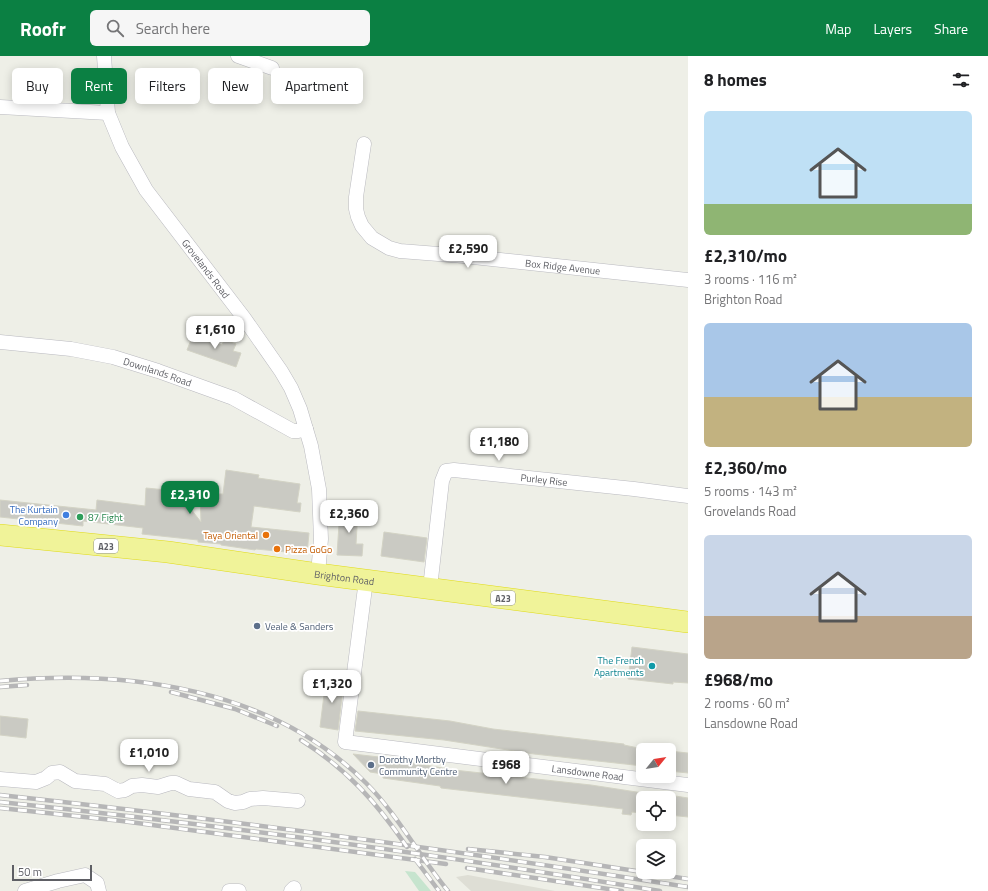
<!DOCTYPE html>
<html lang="en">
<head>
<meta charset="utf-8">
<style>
	body { margin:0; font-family:"Titillium Web",sans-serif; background:#f6f6f6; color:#202124; height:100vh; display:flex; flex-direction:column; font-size:15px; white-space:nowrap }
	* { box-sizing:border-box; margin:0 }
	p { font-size:13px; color:#757577 }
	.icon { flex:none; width:22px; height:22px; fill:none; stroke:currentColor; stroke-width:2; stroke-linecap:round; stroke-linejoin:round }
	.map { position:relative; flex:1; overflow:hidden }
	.drawer { display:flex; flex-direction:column; background:#fff; width:300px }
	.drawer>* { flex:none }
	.guide { position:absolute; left:12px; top:12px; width:380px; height:36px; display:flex; gap:8px }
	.needle { width:26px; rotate:60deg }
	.tools { position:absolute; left:636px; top:687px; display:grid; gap:8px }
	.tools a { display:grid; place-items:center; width:40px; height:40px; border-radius:6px; background:#fff; box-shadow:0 2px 10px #0003; font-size:20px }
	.scale { position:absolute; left:12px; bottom:10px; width:80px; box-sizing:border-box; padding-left:4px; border:2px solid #5e5f65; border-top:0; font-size:11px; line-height:14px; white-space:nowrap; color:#5e5f65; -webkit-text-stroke:3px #fff; paint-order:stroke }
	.price { position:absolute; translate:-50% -34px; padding:0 9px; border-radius:8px; background:#fff; color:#222; font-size:13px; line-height:26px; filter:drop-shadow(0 1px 2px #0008) }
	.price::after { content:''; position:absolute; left:50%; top:24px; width:12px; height:9px; margin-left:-6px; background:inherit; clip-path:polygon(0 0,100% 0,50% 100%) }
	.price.active { background:#0b8043; color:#fff }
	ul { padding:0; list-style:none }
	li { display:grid; align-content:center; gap:8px; height:212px; padding:0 16px }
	li span { display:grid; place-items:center; height:124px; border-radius:6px; color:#555 }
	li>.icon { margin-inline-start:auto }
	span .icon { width:72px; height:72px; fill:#fffc; stroke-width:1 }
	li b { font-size:17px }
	h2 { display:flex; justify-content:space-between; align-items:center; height:48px; padding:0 16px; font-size:17px }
	.tag { padding:0 14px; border-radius:6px; background:#fff; box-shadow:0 2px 10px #0003; font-size:14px; line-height:36px }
	.tag.active { background:#0b8043; color:#fff }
	header { display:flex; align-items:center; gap:24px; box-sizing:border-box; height:56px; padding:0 20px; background:#0b8043; color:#fff }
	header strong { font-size:19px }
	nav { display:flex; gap:22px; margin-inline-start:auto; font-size:14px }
	.search { width:280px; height:36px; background:#f6f6f6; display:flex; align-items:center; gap:10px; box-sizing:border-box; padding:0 14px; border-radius:6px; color:#757577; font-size:15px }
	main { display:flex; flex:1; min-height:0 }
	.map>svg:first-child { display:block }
	.education { fill:#deded5 }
	.green { fill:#c6e4ce }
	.building { fill:#cacac3; stroke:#d3d3c5 }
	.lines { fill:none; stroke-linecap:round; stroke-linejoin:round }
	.minor-casing { stroke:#b9b9bf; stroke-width:15 }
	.highway-casing { stroke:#e0db16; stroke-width:22 }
	.minor { stroke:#fff; stroke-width:14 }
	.highway { stroke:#f0f399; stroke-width:21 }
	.rail-casing { stroke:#b6b6b7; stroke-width:4.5 }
	.rail { stroke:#fff; stroke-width:3; stroke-dasharray:9; stroke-linecap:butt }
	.shop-dot { fill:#3f7fe0; stroke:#fff; stroke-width:1.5 }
	.leisure-dot { fill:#2e9e5b; stroke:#fff; stroke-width:1.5 }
	.food-dot { fill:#e8710a; stroke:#fff; stroke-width:1.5 }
	.service-dot { fill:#5c6f8a; stroke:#fff; stroke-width:1.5 }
	.culture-dot { fill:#0f9aa8; stroke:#fff; stroke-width:1.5 }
	.labels { text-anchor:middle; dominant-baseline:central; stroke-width:3.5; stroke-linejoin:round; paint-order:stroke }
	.shield { fill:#fff; stroke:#8e8f93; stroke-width:1 }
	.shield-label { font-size:9px; font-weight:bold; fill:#5e5f65 }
	.street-label { font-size:10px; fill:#5e5f65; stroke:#fff }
	.shop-label { font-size:10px; fill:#366cbe; stroke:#fff; text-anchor:end }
	.leisure-label { font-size:10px; fill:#27864d; stroke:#fff; text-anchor:start }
	.food-label { font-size:10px; fill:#c56008; stroke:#fff; text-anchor:end }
	.service-label { font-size:10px; fill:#4e5e75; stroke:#fff; text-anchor:start }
	.culture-label { font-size:10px; fill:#0d838f; stroke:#fff; text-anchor:end }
</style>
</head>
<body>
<header>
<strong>Roofr</strong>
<div class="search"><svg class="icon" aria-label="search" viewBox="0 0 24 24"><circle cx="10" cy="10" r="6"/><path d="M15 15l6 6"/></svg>Search here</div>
<nav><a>Map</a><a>Layers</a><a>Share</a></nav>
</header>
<main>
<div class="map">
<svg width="688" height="835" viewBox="0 0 688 835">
	<rect width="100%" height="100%" fill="#eeefe7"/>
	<polygon class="education" points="468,819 555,835 471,835 456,821"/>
	<polygon class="green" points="405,815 415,816 431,835 419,835"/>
	<g class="building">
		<polygon points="193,279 222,289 224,284 236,288 233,295 241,297 236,311 187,294"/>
		<polygon points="226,414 259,419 258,422 300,428 297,447 301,447 300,456 254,450 251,471 309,477 307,498 256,493 255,494 221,489 221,488 198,486 198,484 142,478 143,472 83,465 83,470 0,461 0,444 96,454 97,444 145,450 146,432 177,435 201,466 200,438 223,438"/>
		<polygon points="340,453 358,454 356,488 363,488 362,500 337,499"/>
		<polygon points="384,476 427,482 424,506 381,500"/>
		<polygon points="632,591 688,598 688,627 673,626 673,628 628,623"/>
		<polygon points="326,623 344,625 338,674 320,671"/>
		<polygon points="358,655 450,665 493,673 624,688 624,689 643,693 643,710 534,698 444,684 355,675"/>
		<polygon points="0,660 28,663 26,682 0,679"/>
		<polygon points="669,695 688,697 688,717 669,715"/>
		<polygon points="353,698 379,701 454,714 591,729 643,737 643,757 632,756 631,759 622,758 623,753 441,732 440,730 383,722 383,718 370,716"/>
		<polygon points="669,739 688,742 688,761 669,759"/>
	</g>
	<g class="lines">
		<g class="minor-casing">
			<g id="minor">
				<path id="s1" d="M 104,0 L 108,57 L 122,91 L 146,134 L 244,262 L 281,315 L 291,332 L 300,353 L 311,390 L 319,433 L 321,483 L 318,518"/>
				<polyline points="238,0 272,12"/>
				<polyline points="0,51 108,57"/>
				<path id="s2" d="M 364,88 L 356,141 L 356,153 L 358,161 L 362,170 L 372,182 L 389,192 L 400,195 L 464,200 L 688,224"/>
				<path id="s3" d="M 0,286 L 71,293 L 113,301 L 158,315 L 233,342 L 293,375 L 298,375 L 306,373"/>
				<path id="s4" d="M 366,524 L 345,686 L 688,729"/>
				<path id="s5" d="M 430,532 L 442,425 L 446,415 L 454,414 L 634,433 L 688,440"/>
				<polyline points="0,723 36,726 46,722 52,717 60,716 75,725 105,728 118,735 125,734 132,730 142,729 158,731 171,727 176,727 189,733 215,736 228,745 235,747 243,746 250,743 263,742 298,745"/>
				<polyline points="25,835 58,825 85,819 97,827 99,835"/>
				<polyline points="229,835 239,835"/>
				<polyline points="291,835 294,832"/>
			</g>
		</g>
		<g class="highway-casing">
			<g id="highway">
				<path id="s6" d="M 0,479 L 168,496 L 318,518 L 688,566"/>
			</g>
		</g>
		<use href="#minor" class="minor"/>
		<use href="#highway" class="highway"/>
		<g class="rail-casing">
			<g id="rail">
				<path d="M 0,625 C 129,613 271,632 366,727 C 398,759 419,800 448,835"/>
				<polyline points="0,631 27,629"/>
				<polyline points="171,636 235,653 277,670"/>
				<path d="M 301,684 C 348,714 376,746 407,791"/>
				<path d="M 0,739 C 230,764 459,795 688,831"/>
				<path d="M 0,746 C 221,769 441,799 660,835"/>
				<polyline points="0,752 122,765 446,808"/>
				<polyline points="468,793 545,801 688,823"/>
				<polyline points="415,803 439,835"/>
				<polyline points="467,812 622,835"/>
			</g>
		</g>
		<use href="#rail" class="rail"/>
	</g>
	<circle class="shop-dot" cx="66" cy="459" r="4"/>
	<circle class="leisure-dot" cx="80" cy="461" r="4"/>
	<g class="food-dot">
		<circle cx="266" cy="479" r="4"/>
		<circle cx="277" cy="493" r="4"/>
	</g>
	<g class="service-dot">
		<circle cx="257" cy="570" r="4"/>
		<circle cx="371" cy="709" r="4"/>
	</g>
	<circle class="culture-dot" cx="652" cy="610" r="4"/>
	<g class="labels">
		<g class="shield">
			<rect x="94" y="483" width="24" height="14" rx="3"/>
			<rect x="491" y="535" width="24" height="14" rx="3"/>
		</g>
		<g class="shield-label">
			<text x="106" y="490">A23</text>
			<text x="503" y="542">A23</text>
		</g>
		<g class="street-label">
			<text stroke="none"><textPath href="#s2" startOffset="294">Box Ridge Avenue</textPath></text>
			<text stroke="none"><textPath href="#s1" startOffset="242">Grovelands Road</textPath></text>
			<text stroke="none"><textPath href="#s3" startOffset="161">Downlands Road</textPath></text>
			<text stroke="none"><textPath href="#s5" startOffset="217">Purley Rise</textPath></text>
			<text stroke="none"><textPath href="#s6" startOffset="347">Brighton Road</textPath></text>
			<text stroke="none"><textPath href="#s4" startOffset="408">Lansdowne Road</textPath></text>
		</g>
		<g class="shop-label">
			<text x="58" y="453">The Kurtain<tspan x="58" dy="12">Company</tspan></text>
		</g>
		<g class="leisure-label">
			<text x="88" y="461">87 Fight</text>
		</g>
		<g class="food-label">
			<text x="258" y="479">Taya Oriental</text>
			<text x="285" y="493" text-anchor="start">Pizza GoGo</text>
		</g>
		<g class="service-label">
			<text x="265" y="570">Veale &amp; Sanders</text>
			<text x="379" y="703">Dorothy Mortby<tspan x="379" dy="12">Community Centre</tspan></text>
		</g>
		<g class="culture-label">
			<text x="644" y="604">The French<tspan x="644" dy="12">Apartments</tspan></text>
		</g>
	</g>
</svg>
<div class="tools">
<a><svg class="needle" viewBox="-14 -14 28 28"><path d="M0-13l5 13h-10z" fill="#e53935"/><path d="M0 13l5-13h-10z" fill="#757577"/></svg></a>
<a><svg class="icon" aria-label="locate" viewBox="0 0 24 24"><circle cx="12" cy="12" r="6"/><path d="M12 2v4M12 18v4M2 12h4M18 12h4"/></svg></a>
<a><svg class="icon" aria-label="layers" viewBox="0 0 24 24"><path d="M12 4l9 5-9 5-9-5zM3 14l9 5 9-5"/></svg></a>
</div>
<div class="scale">50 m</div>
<b class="price" style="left:468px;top:213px">£2,590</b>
<b class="price" style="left:215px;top:294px">£1,610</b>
<b class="price" style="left:499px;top:406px">£1,180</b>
<b class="price active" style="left:190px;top:459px">£2,310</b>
<b class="price" style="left:349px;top:478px">£2,360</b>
<b class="price" style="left:332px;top:648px">£1,320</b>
<b class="price" style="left:149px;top:717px">£1,010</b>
<b class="price" style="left:506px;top:729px">£968</b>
<div class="guide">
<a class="tag">Buy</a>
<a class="tag active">Rent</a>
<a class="tag">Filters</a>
<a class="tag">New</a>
<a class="tag">Apartment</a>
</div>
</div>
<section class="drawer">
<h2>8 homes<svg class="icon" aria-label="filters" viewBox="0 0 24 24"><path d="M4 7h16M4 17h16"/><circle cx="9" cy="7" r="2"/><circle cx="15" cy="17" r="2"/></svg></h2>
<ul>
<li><span style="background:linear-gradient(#bfe0f5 75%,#8fb573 0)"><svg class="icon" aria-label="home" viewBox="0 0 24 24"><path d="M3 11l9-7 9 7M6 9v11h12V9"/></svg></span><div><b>£2,310/mo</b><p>3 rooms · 116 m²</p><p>Brighton Road</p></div></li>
<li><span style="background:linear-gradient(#a9c7e8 60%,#c2b280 0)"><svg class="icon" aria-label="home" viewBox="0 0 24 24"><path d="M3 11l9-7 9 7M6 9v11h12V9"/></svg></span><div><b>£2,360/mo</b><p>5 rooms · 143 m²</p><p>Grovelands Road</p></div></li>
<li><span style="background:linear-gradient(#c9d6e8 65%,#b9a48a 0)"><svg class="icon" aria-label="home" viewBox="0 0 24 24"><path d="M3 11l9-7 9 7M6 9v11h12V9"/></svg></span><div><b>£968/mo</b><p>2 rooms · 60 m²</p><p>Lansdowne Road</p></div></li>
</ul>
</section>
</main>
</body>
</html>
